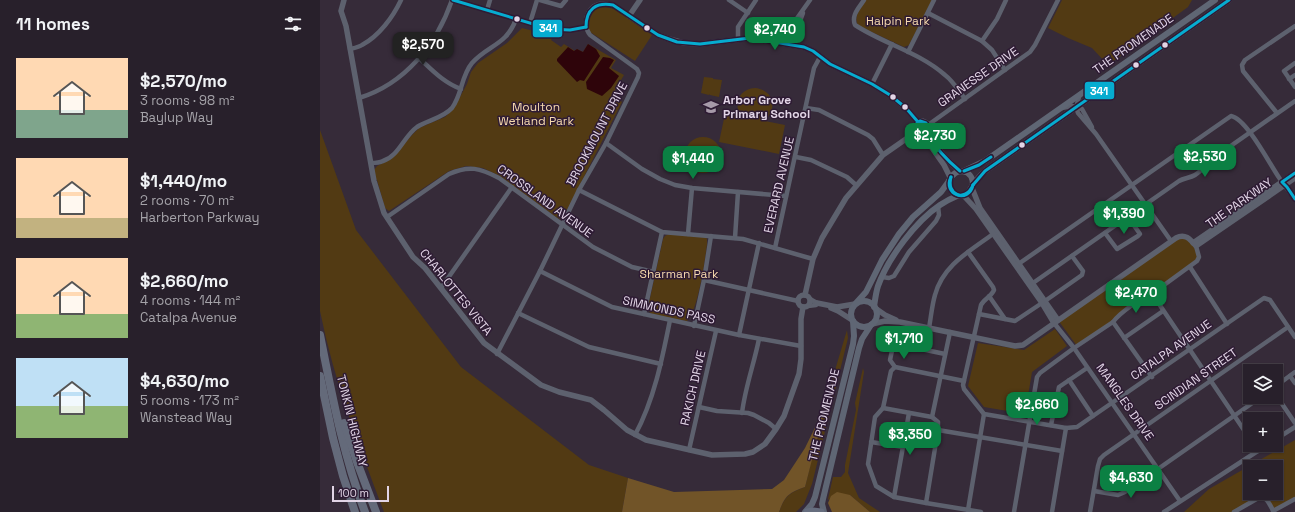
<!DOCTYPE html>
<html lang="en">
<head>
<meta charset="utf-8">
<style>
	body { margin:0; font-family:"Space Grotesk",sans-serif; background:#342d37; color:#f1f3f6; height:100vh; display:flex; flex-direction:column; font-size:15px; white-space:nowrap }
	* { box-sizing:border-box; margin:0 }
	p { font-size:13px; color:#a5a3a9 }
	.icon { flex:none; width:22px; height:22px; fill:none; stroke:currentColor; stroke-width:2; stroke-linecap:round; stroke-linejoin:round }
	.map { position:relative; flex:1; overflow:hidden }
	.details { display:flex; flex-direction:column; background:#28202b; width:320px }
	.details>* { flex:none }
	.buttons { position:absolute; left:923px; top:364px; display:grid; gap:8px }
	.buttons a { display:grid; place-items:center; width:40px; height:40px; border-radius:0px; background:#28202b; box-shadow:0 1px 3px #0004,0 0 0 1px #443e47; font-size:20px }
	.scale { position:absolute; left:12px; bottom:10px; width:57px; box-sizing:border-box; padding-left:4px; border:2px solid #e2d5e6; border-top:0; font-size:11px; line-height:14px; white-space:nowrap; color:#e2d5e6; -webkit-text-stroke:3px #2e1b34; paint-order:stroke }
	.price { position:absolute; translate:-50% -34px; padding:0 9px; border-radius:8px; background:#0b8043; color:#fff; font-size:13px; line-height:26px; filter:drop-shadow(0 1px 2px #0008) }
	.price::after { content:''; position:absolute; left:50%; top:24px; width:12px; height:9px; margin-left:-6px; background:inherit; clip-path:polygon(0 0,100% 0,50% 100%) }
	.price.active { background:#222; color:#fff }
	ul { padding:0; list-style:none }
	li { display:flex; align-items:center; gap:12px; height:100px; padding:0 16px }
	li span { display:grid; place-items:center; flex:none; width:112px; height:80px; border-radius:0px; color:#555 }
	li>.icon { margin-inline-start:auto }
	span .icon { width:48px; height:48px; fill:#fffc; stroke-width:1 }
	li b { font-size:17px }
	h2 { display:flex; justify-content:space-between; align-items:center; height:48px; padding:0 16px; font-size:17px }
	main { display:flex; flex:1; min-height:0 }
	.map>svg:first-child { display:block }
	.green { fill:#523a13; fill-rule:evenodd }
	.forest { fill:#715428 }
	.water { fill:#2e040a }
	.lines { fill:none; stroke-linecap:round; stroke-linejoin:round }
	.minor { stroke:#5d616e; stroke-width:4.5 }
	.tertiary { stroke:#5d616e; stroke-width:5.5 }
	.secondary { stroke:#5f6674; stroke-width:6 }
	.primary { stroke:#666d7e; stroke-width:7 }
	.motorway { stroke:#646a7a; stroke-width:8 }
	.bus-1-casing { stroke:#2e1b34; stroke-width:6 }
	.bus-1 { stroke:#06acd0; stroke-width:3 }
	.bus-dot { fill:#e2d5e6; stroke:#2e1b34; stroke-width:1.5 }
	.labels { text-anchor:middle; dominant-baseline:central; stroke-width:3; stroke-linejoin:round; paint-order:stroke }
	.park-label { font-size:12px; fill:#f6d9ad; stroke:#2e1b34 }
	.street-label { font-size:12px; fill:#e2d5e6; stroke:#2e1b34 }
	.poi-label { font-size:12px; font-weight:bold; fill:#e2d5e6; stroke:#2e1b34; text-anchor:start }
	.line-badge { stroke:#2e1b34; stroke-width:1.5 }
	.badge-label { font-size:11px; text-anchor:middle; font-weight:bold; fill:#fff }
</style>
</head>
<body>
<main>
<section class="details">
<h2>11 homes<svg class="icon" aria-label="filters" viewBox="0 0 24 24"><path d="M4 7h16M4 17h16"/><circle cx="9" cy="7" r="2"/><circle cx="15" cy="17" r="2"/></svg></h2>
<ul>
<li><span style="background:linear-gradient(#ffd9b3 65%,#7fa58c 0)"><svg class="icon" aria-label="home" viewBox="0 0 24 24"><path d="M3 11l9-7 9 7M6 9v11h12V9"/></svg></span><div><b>$2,570/mo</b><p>3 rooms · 98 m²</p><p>Baylup Way</p></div></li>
<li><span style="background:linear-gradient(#ffd9b3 75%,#c2b280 0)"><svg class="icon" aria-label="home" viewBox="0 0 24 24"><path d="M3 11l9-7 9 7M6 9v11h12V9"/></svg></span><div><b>$1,440/mo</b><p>2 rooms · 70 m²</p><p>Harberton Parkway</p></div></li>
<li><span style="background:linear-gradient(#ffd9b3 70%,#8fb573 0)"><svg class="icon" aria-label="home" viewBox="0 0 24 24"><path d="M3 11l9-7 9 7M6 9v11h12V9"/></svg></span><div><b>$2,660/mo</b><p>4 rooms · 144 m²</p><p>Catalpa Avenue</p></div></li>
<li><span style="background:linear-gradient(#bfe0f5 60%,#8fb573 0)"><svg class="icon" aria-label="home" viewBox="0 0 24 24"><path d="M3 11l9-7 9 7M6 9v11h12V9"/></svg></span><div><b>$4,630/mo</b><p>5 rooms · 173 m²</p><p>Wanstead Way</p></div></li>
</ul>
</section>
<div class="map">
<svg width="975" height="512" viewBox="0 0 975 512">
	<rect width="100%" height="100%" fill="#362b39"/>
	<g class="green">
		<path d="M 546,0 L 612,0 L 590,43 L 589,45 L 584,47 L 539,26 C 532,17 541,8 546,0 Z"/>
		<polygon points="742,0 872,0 868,7 788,65 772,48 748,38 728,28"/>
		<path d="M 283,6 L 294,9 L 332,35 L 315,61 L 270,32 C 265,23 268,18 272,10 Z"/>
		<polygon points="202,28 233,36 231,40 241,47 244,44 255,51 257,49 263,52 268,44 296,60 291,68 304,75 294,92 294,96 302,102 243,218 240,219 236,217 180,176 163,168 146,166 129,171 69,211 65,208 57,180 55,179 54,170 57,166 71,159 92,135 99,128 125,117 134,108 147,84 151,72 158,63 187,43"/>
		<polygon points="384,77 393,78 393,80 393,79 402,80 399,97 390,95 390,94 389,95 381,93"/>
		<path d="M 435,88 C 455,90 457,109 445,121 L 465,125 L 459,154 L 399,142 L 405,114 L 420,116 C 414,103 419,89 435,88 Z"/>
		<path d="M 0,130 L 36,230 L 141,367 L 269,465 L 308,478 L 302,512 L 64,512 C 39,446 14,381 0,311 Z"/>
		<circle cx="383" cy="155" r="18"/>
		<path d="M 349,234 L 385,237 L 387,239 L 387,244 C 385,261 378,310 367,321 L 332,315 L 329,311 L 328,307 L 343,239 L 345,236 Z"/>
		<polygon points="860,236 871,241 879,257 840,288 757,346 738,320"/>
		<polygon points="735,329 747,346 712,372 705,414 664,407 648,386 658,343 704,350"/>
		<path d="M 527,330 L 528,338 L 492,484 L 484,504 L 476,512 L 459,512 C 465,496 469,493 485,487 L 507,397 Z"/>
		<polygon points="543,368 544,372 528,473 539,498 560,512 550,512 530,495 510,498 509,500 508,499 513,477 521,477 525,472 525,465 536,410 535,403"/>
		<path d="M 975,440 L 975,499 L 953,511 L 943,497 L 914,512 L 864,512 L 889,489 ZM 930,467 L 956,467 L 956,493 L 930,493 Z"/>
	</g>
	<g class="forest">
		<path d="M 506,405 L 485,487 C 468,493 465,496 459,512 L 302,512 L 308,478 L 354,492 L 452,489 L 464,480 L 485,448 Z"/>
		<polygon points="517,492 530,495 550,512 512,512 508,503 511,496"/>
	</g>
	<g class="water">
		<polygon points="268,44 276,49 280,56 264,81 260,80 257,82 237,61 237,59 248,47 254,51 257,49 263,52"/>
		<polygon points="283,57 290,58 294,60 289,68 299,76 291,88 282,96 267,89 266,82"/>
	</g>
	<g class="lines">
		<g class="minor">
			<polyline points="133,0 230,29 250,30 266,27"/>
			<polyline points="220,0 241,6 246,0"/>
			<polyline points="409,0 428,13"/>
			<path d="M 544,0 C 539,8 531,15 535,25 C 564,44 599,52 625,75 C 633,81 639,91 645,99"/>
			<polyline points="167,10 170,0"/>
			<polyline points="608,13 662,41 672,50 685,70"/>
			<polyline points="210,23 217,0"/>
			<polyline points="418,38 418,27 436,0"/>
			<polyline points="662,41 677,19 686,0"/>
			<polyline points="462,43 468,31 490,0"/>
			<polyline points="475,45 474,37 483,13"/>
			<path d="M 30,49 C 34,48 39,47 42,45 C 59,36 73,17 81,0"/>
			<polyline points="588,52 614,0"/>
			<path d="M 99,58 C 112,70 124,83 141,89"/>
			<polyline points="975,63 964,71 975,87"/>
			<polyline points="969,79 975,75"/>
			<polyline points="552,84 572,44"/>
			<path d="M 760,94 C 758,100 755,107 758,113 L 776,134 L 851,241"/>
			<path d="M 39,98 C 85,84 117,44 132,0"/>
			<polyline points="486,108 499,110 548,135 553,139 563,155"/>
			<polyline points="742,108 752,106 762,109 772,127"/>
			<polyline points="957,113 923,71 922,65 925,60 975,26"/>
			<polyline points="608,125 710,52 715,45 738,0"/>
			<polyline points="286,143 322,169 340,179 355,185 372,188 466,196"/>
			<polyline points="476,157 491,160 527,177 536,185"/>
			<path d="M 51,163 C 55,163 59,163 63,161 C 79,156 84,136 97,127 C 108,120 123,118 132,108 C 142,95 141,76 152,63 C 168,45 187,45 196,19"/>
			<polyline points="259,190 342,232 423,239 493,259"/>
			<path d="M 67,217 L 129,174 C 149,165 160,168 179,178 L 273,247 L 312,267 L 334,272"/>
			<polyline points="785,233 797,249 818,236 820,234 808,217"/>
			<polyline points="368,234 372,188"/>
			<polyline points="415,238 418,192"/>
			<polyline points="876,246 879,257 877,261 840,288 833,295 930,439"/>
			<polyline points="455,248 494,68 500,57"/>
			<path d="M 648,252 L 673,287 L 674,290 C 671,297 664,299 661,305 L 643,385 L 644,389 L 664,414 L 746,428 L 757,427 L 944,298 L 950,300 L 975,337"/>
			<path d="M 697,265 L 911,116 C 927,119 950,165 960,179 C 964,186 970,192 975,199"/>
			<polyline points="870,267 907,324"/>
			<polyline points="220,271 292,307 419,335 481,346"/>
			<polyline points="562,277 569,278 574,276 589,252 616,221 619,215 618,206"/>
			<polyline points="384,280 478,301"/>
			<path d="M 713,283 L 859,181 C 864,178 870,178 875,175 C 883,170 888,163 895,157 L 975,101"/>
			<polyline points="121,288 192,187"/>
			<polyline points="669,296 685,319"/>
			<polyline points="490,299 497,303"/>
			<polyline points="725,301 762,275 763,271 752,256"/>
			<polyline points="488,306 496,305"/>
			<polyline points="198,313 269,347 341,364"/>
			<polyline points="324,314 342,232"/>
			<polyline points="659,314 695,321 722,303"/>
			<path d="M 793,322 C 799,314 823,295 833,295"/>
			<polyline points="734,323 754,348 860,501"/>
			<polyline points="374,326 384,280 391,236"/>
			<path d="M 609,328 C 611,317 612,305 615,295 C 623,265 650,251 673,234"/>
			<polyline points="419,335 439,243"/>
			<polyline points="804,338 843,311"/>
			<path d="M 177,354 L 220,271 L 259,190 L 286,143 L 318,77 L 319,73 L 317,69 L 270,35 C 260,22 269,0 288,4 C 296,5 303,12 309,16"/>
			<polyline points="575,367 570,360 573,346 577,344 625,354"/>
			<polyline points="970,376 975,383"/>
			<polyline points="749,380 773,416"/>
			<polyline points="644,381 575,367 571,371 563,408 555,417 548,464 556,486 574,497 606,503 661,512"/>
			<polyline points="956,386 975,372"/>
			<polyline points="956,395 975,423"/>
			<polyline points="379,407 397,411 428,413 434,415 449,423 456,429"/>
			<polyline points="563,408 612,417 618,422 618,430 606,503"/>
			<path d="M 422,413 C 425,388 434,364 439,339"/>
			<polyline points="612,417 630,332"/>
			<polyline points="731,425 739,387 767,368"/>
			<polyline points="618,430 742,451"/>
			<path d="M 315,435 C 334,400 342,360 350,320"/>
			<polyline points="956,439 975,427"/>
			<polyline points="551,442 583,447"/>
			<polyline points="934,445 938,451"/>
			<polyline points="369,450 396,331"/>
			<polyline points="774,491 798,495 805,492 941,397"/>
			<polyline points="574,497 589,413"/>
			<polyline points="648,510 664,414"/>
			<polyline points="953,511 975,499"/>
			<polyline points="694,512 717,377 720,373 754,348 793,322 832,377"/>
			<polyline points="732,512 746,428"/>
			<polyline points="770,512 778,466 780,459 784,455 968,327"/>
			<polyline points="844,512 947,445"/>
			<path d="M 914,512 L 940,497 C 948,497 950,506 954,512"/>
		</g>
		<g class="tertiary">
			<polyline points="24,0 21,11 26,26 54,181 64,213 93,257 105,268 164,343 221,385 239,392 271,400 284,410 307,430 326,440 392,455 425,454 433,452 445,444 456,429 464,416 479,374 481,359 481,319 483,307"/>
			<polyline points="320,0 309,16 338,35 349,39 364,43 380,44 430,38 484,47 493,51 510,64 552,84 570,95 586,108 598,122"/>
			<path d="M 608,130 L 604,134 L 598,133 L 595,130 L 595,125 L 600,121 C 603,121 606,121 608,125 C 609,128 607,130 609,134 C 615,146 629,163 640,171"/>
			<polyline points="602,134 624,165 630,177"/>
			<polyline points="652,188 660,208 738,320"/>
			<polyline points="643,195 656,209 722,303 734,323"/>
			<polyline points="873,243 975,173"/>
			<polyline points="485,295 493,259 502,238 526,198 563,155 596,132"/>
			<circle cx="484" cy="301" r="6"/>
			<polyline points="497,303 517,307 535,304"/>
			<polyline points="511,308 518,311 532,320"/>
			<polyline points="555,308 565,315 576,320"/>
			<path d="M 552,324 L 565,321 L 580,322 L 695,346 L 703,345 L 856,238 C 865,233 870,239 876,246 L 975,178"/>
		</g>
		<g class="secondary">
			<polyline points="644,171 665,161 895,0"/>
			<path d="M 653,185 C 653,169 635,166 629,181 C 629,186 630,191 635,194 C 646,200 650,190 654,183 C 657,179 661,175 665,171 L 909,0"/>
			<circle cx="544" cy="314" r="13"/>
			<polyline points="536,303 546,292 562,260 579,234 593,217 621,192 629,181"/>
			<path d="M 554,307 C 555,300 556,292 558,286 C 568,258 596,221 620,205 C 626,201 632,198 639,195"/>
			<polyline points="485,512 492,504 495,497 533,344 534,336 533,321"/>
			<polyline points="504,512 502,504 503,499 539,348 542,339 551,325"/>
		</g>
		<polyline class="primary" points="487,512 493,511 501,512"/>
		<g class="motorway">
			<path d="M 0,335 C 12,395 23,455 45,512"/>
			<polyline points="0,376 13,438 23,476 35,512"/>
			<polyline points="24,423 37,462 56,512"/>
		</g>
		<g class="bus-1-casing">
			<g id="bus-1">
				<polyline points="133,0 230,29 250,30 266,27"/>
				<path d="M 266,27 C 266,9 276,2 293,5 L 338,35 L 357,42 L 380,44 L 430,38 L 484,47 L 493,51 L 510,64 L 552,84 L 570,95 L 586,108 L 598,122"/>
				<path d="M 608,130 L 604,134 L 598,133 L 595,130 L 595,125 L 600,121 L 606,123 C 609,127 607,130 609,135 C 616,149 628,161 640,171"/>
				<polyline points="644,171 659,165 671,157"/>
				<polyline points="975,173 962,182 967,187 975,199"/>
				<path d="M 631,177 C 626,195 645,203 653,185"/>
				<path d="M 631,177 C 622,195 649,204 653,185"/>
				<polyline points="653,185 665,171 909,0"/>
			</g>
		</g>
		<use href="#bus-1" class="bus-1"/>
	</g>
	<defs>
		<g id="school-bare" transform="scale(1.2)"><path d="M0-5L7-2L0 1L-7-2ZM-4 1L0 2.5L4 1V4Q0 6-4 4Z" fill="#a69aa9" stroke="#2e1b34" stroke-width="2.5" paint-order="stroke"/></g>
	</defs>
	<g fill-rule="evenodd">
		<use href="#school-bare" x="391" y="107"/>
	</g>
	<g class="bus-dot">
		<circle cx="197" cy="19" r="3.5"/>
		<circle cx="327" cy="28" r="3.5"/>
		<circle cx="845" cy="45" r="3.5"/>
		<circle cx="816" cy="65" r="3.5"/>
		<circle cx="573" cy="97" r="3.5"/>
		<circle cx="585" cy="107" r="3.5"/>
		<circle cx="702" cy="145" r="3.5"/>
	</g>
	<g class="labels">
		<g class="park-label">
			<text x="578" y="21">Halpin Park</text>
			<text x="216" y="107">Moulton<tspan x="216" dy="14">Wetland Park</tspan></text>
			<text x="359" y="274">Sharman Park</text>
		</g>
		<g class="street-label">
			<text transform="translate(813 44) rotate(-35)">THE PROMENADE</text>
			<text transform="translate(658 77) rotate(-35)">GRANESSE DRIVE</text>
			<text transform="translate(277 134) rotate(-62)">BROOKMOUNT DRIVE</text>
			<text transform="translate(459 185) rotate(-77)">EVERARD AVENUE</text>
			<text transform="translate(225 201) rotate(36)">CROSSLAND AVENUE</text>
			<text transform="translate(919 203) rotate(-35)">THE PARKWAY</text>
			<text transform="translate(136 292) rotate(51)">CHARLOTTES VISTA</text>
			<text transform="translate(349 310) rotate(12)">SIMMONDS PASS</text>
			<text transform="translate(851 350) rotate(-35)">CATALPA AVENUE</text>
			<text transform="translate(876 379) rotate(-35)">SCINDIAN STREET</text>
			<text transform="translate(373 388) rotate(-77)">RAKICH DRIVE</text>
			<text transform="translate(805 402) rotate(55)">MANGLES DRIVE</text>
			<text transform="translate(504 415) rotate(-76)">THE PROMENADE</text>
			<text transform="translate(32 421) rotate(76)">TONKIN HIGHWAY</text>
		</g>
		<g class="poi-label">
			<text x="403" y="100">Arbor Grove<tspan x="403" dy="14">Primary School</tspan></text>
		</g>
	</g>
	<g class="line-badge">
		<rect x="212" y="19" width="31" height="19" rx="4" fill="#06acd0"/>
		<rect x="764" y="81" width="31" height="19" rx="4" fill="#06acd0"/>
	</g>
	<g class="badge-label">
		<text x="228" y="32">341</text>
		<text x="779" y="95">341</text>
	</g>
</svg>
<div class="buttons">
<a><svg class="icon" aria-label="layers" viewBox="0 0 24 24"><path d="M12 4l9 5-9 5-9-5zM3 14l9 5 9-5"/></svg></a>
<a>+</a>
<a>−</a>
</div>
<div class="scale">100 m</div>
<b class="price" style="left:455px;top:51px">$2,740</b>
<b class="price active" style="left:103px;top:66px">$2,570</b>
<b class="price" style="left:615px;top:157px">$2,730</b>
<b class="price" style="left:885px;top:178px">$2,530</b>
<b class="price" style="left:373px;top:180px">$1,440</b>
<b class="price" style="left:804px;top:235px">$1,390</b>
<b class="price" style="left:816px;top:314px">$2,470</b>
<b class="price" style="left:584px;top:360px">$1,710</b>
<b class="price" style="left:717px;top:426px">$2,660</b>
<b class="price" style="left:590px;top:456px">$3,350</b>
<b class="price" style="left:811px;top:499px">$4,630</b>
</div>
</main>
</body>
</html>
